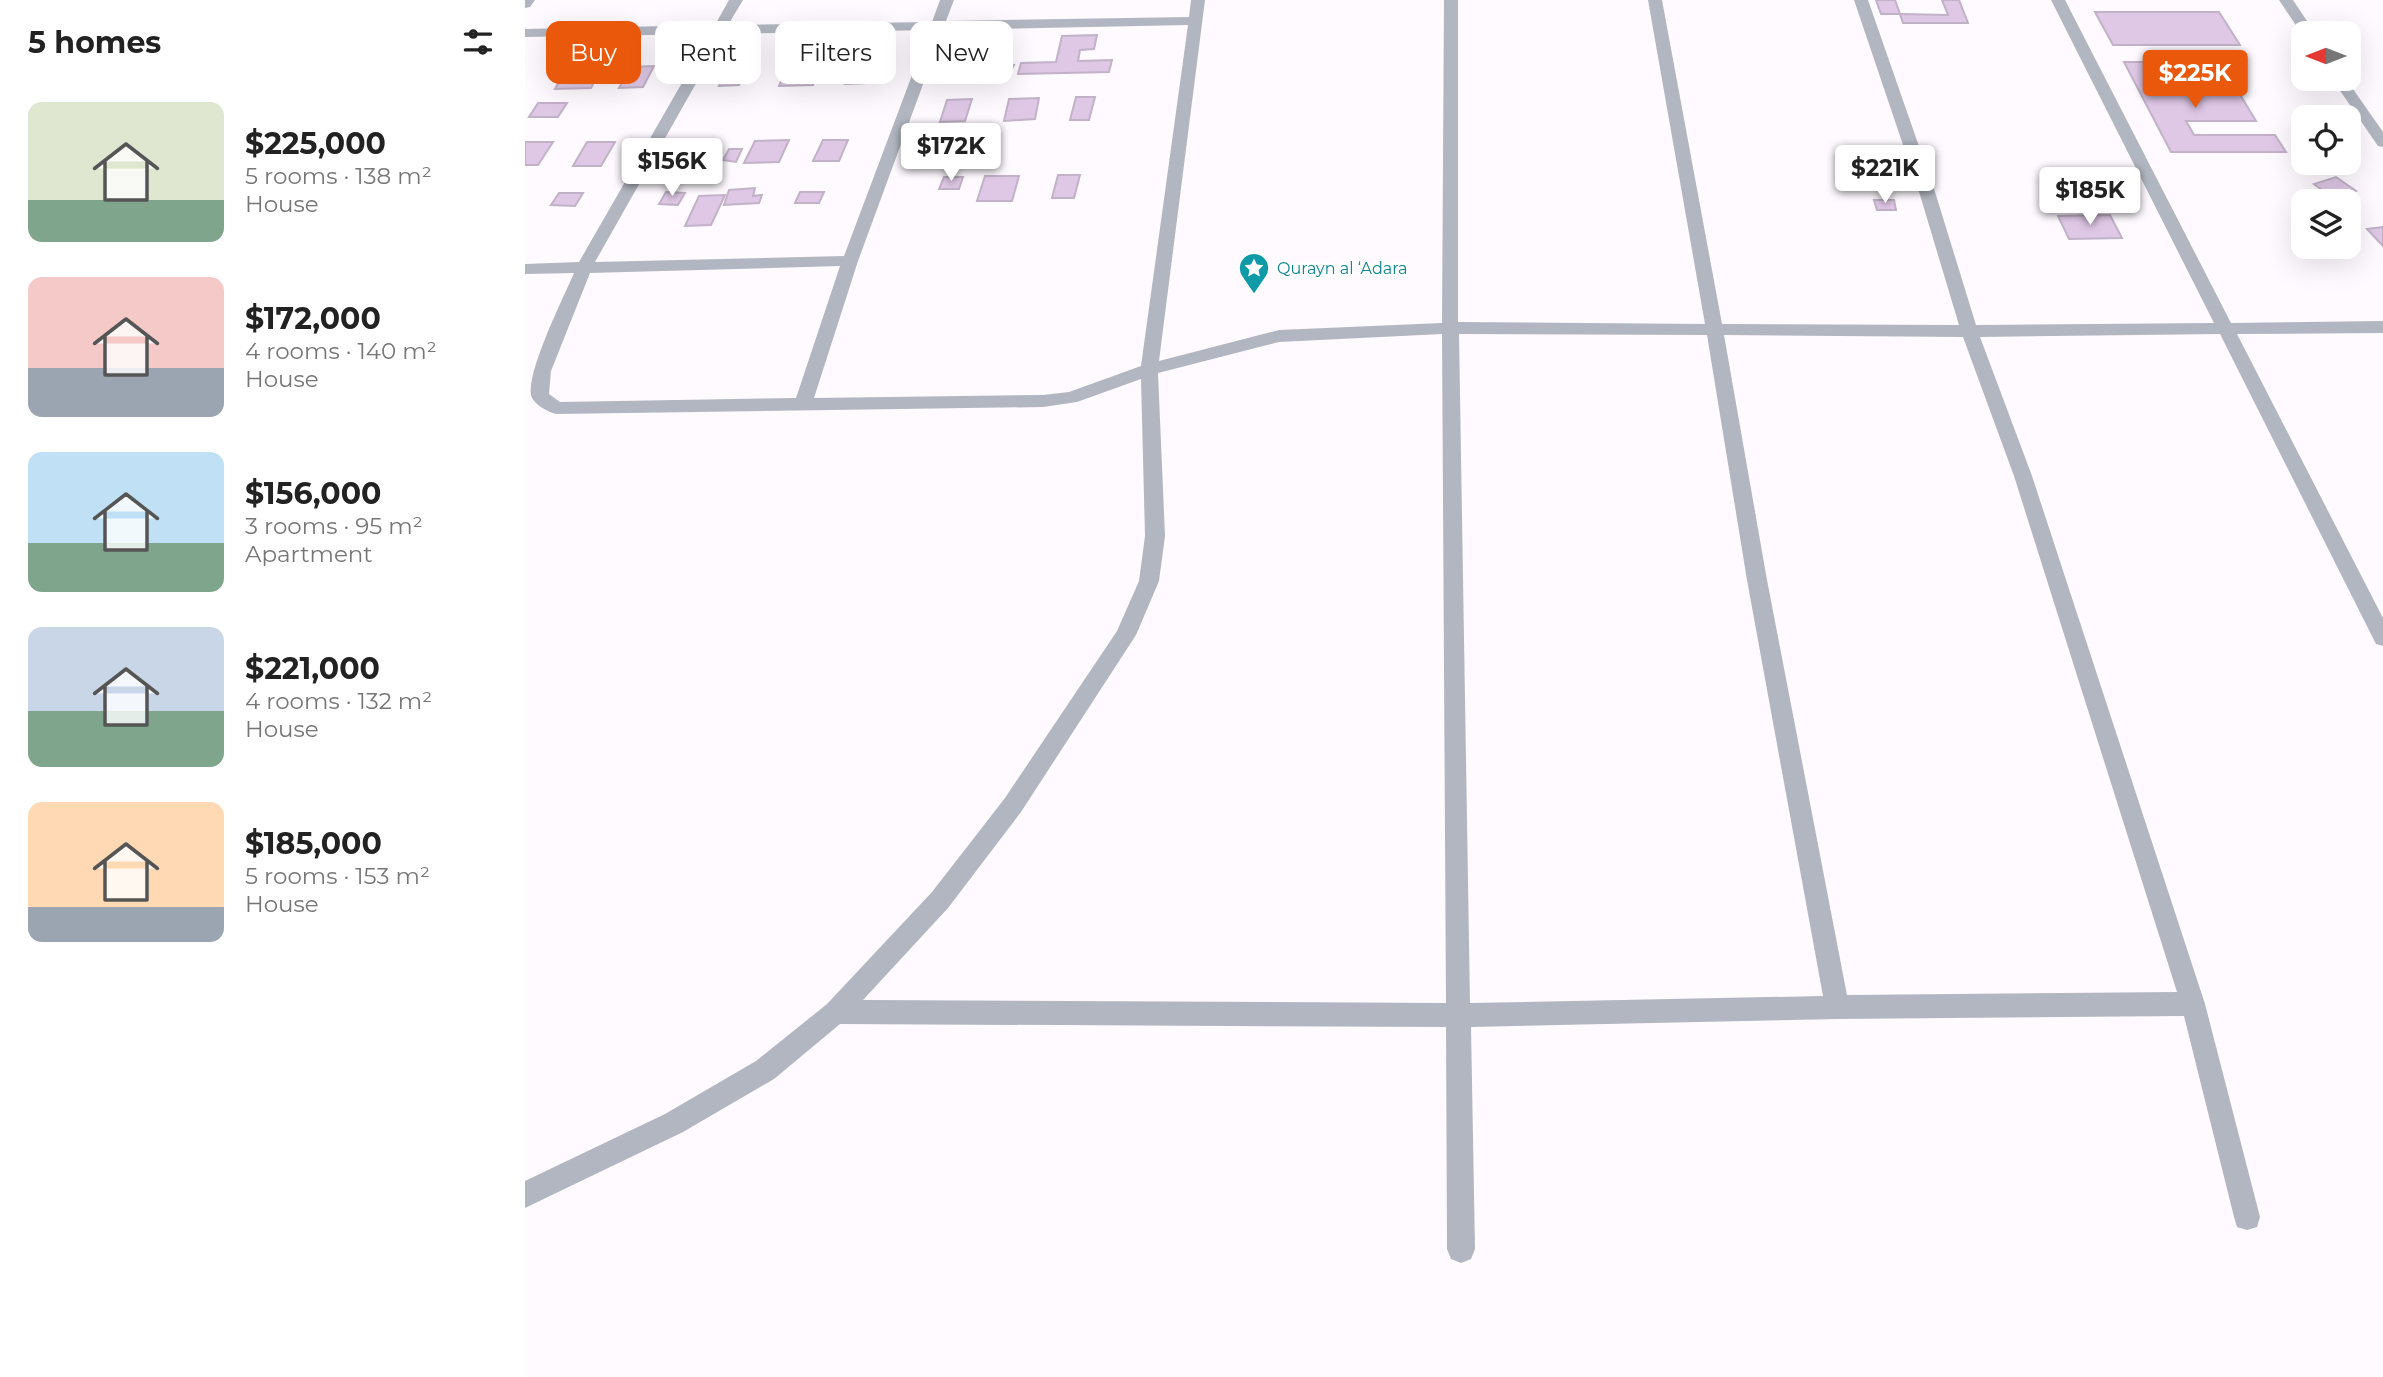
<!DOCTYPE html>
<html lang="en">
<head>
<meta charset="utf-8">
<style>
	body { margin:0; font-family:Montserrat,sans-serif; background:#f6f6f6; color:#222; height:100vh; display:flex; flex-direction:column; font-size:26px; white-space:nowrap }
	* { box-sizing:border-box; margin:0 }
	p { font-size:23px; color:#767676 }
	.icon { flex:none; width:38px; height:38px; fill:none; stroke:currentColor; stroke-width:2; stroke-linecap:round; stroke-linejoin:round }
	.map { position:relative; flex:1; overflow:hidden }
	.side { display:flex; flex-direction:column; background:#fff; width:525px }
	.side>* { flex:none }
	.top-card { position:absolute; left:21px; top:21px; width:665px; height:63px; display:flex; gap:14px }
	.needle { width:46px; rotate:270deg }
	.tools { position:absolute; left:1766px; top:21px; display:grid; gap:14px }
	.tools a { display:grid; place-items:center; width:70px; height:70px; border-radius:14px; background:#fff; box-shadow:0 7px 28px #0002; font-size:35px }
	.price { position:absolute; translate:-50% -60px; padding:0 16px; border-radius:7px; background:#fff; color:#222; font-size:23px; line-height:46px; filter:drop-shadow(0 2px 4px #0008) }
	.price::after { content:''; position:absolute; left:50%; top:42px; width:21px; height:16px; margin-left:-10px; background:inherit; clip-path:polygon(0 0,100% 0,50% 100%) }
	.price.active { background:#ea580c; color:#fff }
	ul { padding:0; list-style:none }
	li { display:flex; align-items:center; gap:21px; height:175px; padding:0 28px }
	li span { display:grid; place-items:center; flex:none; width:196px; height:140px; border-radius:14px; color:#555 }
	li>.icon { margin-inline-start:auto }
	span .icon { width:84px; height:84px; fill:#fffc; stroke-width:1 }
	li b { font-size:30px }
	h2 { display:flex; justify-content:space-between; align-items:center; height:84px; padding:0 28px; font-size:30px }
	.chip { padding:0 24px; border-radius:14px; background:#fff; box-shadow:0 7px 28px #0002; font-size:24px; line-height:63px }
	.chip.active { background:#ea580c; color:#fff }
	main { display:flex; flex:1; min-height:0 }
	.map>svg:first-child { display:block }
	.building { fill:#dfc8e6; stroke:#c1b2c7; stroke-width:2 }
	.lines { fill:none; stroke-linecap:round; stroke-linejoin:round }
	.minor { fill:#b1b6c0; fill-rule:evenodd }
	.labels { text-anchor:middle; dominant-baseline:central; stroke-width:5; stroke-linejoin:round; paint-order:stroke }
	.far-culture-label { font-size:16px; fill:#0d838f; stroke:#fff; text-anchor:start }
</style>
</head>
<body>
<main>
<section class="side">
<h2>5 homes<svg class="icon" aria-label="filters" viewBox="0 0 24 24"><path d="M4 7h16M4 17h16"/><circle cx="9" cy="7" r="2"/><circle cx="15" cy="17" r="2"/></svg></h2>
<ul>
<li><span style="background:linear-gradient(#dfe7d0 70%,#7fa58c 0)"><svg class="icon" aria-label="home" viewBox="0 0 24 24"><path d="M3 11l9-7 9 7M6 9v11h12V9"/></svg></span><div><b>$225,000</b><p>5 rooms · 138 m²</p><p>House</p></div></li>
<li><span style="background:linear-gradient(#f6c9c9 65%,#9aa5b1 0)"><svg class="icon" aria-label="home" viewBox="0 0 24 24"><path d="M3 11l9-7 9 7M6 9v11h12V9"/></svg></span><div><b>$172,000</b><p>4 rooms · 140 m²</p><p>House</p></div></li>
<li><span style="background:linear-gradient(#bfe0f5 65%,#7fa58c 0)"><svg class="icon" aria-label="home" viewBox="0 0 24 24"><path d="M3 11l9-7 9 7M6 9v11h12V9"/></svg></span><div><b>$156,000</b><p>3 rooms · 95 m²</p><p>Apartment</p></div></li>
<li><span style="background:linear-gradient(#c9d6e8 60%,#7fa58c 0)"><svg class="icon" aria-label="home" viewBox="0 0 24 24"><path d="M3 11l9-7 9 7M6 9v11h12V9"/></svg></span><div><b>$221,000</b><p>4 rooms · 132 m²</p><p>House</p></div></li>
<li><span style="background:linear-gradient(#ffd9b3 75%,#9aa5b1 0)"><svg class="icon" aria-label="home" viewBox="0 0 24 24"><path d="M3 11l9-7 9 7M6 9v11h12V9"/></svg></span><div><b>$185,000</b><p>5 rooms · 153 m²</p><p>House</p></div></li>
</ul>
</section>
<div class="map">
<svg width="1858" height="1377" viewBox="0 0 1858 1377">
	<rect width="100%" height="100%" fill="#fefaff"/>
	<g class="building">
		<polygon points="1351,0 1370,0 1375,14 1356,14"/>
		<polygon points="1417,0 1434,0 1443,23 1378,23 1375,14 1423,15"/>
		<polygon points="1570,12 1694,12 1715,45 1588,45"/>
		<polygon points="572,35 569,49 555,50 553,61 587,60 584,72 493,74 496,63 531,62 537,36"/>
		<polygon points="1599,62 1657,62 1669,83 1708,83 1731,121 1661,121 1669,135 1750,135 1761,152 1646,152"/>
		<polygon points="328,64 351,64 343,83 320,84"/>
		<polygon points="458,64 455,74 434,75 436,65"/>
		<polygon points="474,64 489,65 484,74 469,73"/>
		<polygon points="263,65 288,65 283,77 291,77 288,85 254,86"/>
		<polygon points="77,66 66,88 30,89 42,68"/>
		<polygon points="129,66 118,87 94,88 106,67"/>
		<polygon points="223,66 214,85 194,86 203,67"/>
		<polygon points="551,97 570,97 564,120 545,120"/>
		<polygon points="514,98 510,119 479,121 484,99"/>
		<polygon points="447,99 440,121 415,122 422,100"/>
		<polygon points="13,103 42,103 33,117 4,117"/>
		<polygon points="182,140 174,162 157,164 165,142"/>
		<polygon points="264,140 254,162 219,163 230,141"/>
		<polygon points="298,140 323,140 314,161 288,161"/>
		<polygon points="0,142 28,142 13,165 0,165"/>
		<polygon points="62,142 90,142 76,166 48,166"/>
		<polygon points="204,149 217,149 211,162 198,160"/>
		<polygon points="533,175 555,175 549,198 527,198"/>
		<polygon points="460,176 494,176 487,201 452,201"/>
		<polygon points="419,177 438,177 434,189 414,189"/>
		<polygon points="1811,177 1831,191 1809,199 1789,184"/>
		<polygon points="230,188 228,196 237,195 234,203 199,205 204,190"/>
		<polygon points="141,192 160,193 153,205 134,204"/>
		<polygon points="275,192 299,192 294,203 270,203"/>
		<polygon points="34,193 58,193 50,206 26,205"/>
		<polygon points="200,195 186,225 160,226 174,196"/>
		<polygon points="1349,200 1369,200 1371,210 1352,210"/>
		<polygon points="1585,215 1597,238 1544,239 1533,216"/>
		<polygon points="1858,227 1858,246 1842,229"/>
	</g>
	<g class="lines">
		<g class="minor">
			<polygon points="0,0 10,0 5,7 0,8"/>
			<path d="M 204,0 L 218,0 L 203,25 L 407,22 L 415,0 L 429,0 L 421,21 L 664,17 L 666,0 L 680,0 L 634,361 L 754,330 L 917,323 L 919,0 L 933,0 L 933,322 L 1180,324 L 1123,0 L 1137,0 L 1197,324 L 1434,325 L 1395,195 L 1329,0 L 1343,0 L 1411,195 L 1451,325 L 1689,323 L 1526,0 L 1540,0 L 1706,323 L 1858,321 L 1858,333 L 1712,334 L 1858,618 L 1858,646 L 1851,644 L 1695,334 L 1455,337 L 1507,476 L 1680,1004 L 1735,1217 L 1732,1227 L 1722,1230 L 1712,1227 L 1709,1217 L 1659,1016 L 1312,1019 L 946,1027 L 950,1249 L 946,1259 L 936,1263 L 926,1259 L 922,1249 L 921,1027 L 315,1024 L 249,1079 L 158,1132 L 0,1208 L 0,1181 L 140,1114 L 231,1061 L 302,1004 L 407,892 L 480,798 L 592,631 L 614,581 L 620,536 L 616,379 L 552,402 L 518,407 L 31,414 C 23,412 8,404 6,395 C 2,370 38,299 49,273 L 0,274 L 0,264 L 54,262 L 185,34 L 0,37 L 0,29 L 190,25 ZM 663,25 L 616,366 L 544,392 L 518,395 L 289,398 L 333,261 L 418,30 ZM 404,30 L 319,256 L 70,262 L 199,34 ZM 315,266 L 271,398 L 35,402 L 24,394 L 26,371 L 65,273 ZM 917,334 L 921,1003 L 338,1000 L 423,908 L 496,812 L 611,635 L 634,581 L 640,536 L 633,373 L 754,342 ZM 934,334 L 1182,335 L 1222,580 L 1298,996 L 945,1003 ZM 1199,335 L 1438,337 L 1489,476 L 1652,992 L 1322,995 L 1242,580 Z"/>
			<polygon points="1754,0 1768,0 1790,33 1778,33 1778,36"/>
			<polygon points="1807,79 1821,79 1858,132 1858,147 1853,146"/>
		</g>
	</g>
	<defs>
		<g id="sight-pin" transform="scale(1.575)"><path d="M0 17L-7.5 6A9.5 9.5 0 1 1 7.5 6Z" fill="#0f9aa8" stroke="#fff"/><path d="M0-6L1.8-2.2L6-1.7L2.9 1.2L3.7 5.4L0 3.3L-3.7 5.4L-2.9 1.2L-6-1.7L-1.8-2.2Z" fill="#fff"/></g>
	</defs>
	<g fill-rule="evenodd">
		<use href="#sight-pin" x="729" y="268"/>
	</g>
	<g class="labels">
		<g class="far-culture-label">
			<text x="752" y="268">Qurayn al ‘Adara</text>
		</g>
	</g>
</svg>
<div class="tools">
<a><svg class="needle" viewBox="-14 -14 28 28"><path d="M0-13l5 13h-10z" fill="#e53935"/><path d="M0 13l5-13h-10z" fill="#767676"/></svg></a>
<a><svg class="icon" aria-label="locate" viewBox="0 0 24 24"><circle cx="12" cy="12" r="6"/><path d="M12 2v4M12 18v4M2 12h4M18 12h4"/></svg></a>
<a><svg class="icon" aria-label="layers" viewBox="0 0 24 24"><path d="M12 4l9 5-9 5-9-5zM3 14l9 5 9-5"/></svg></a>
</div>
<b class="price active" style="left:1670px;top:110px">$225K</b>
<b class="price" style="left:426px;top:183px">$172K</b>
<b class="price" style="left:147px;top:198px">$156K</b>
<b class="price" style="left:1360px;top:205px">$221K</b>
<b class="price" style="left:1565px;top:227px">$185K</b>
<div class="top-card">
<a class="chip active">Buy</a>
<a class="chip">Rent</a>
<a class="chip">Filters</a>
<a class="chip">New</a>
</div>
</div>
</main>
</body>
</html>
